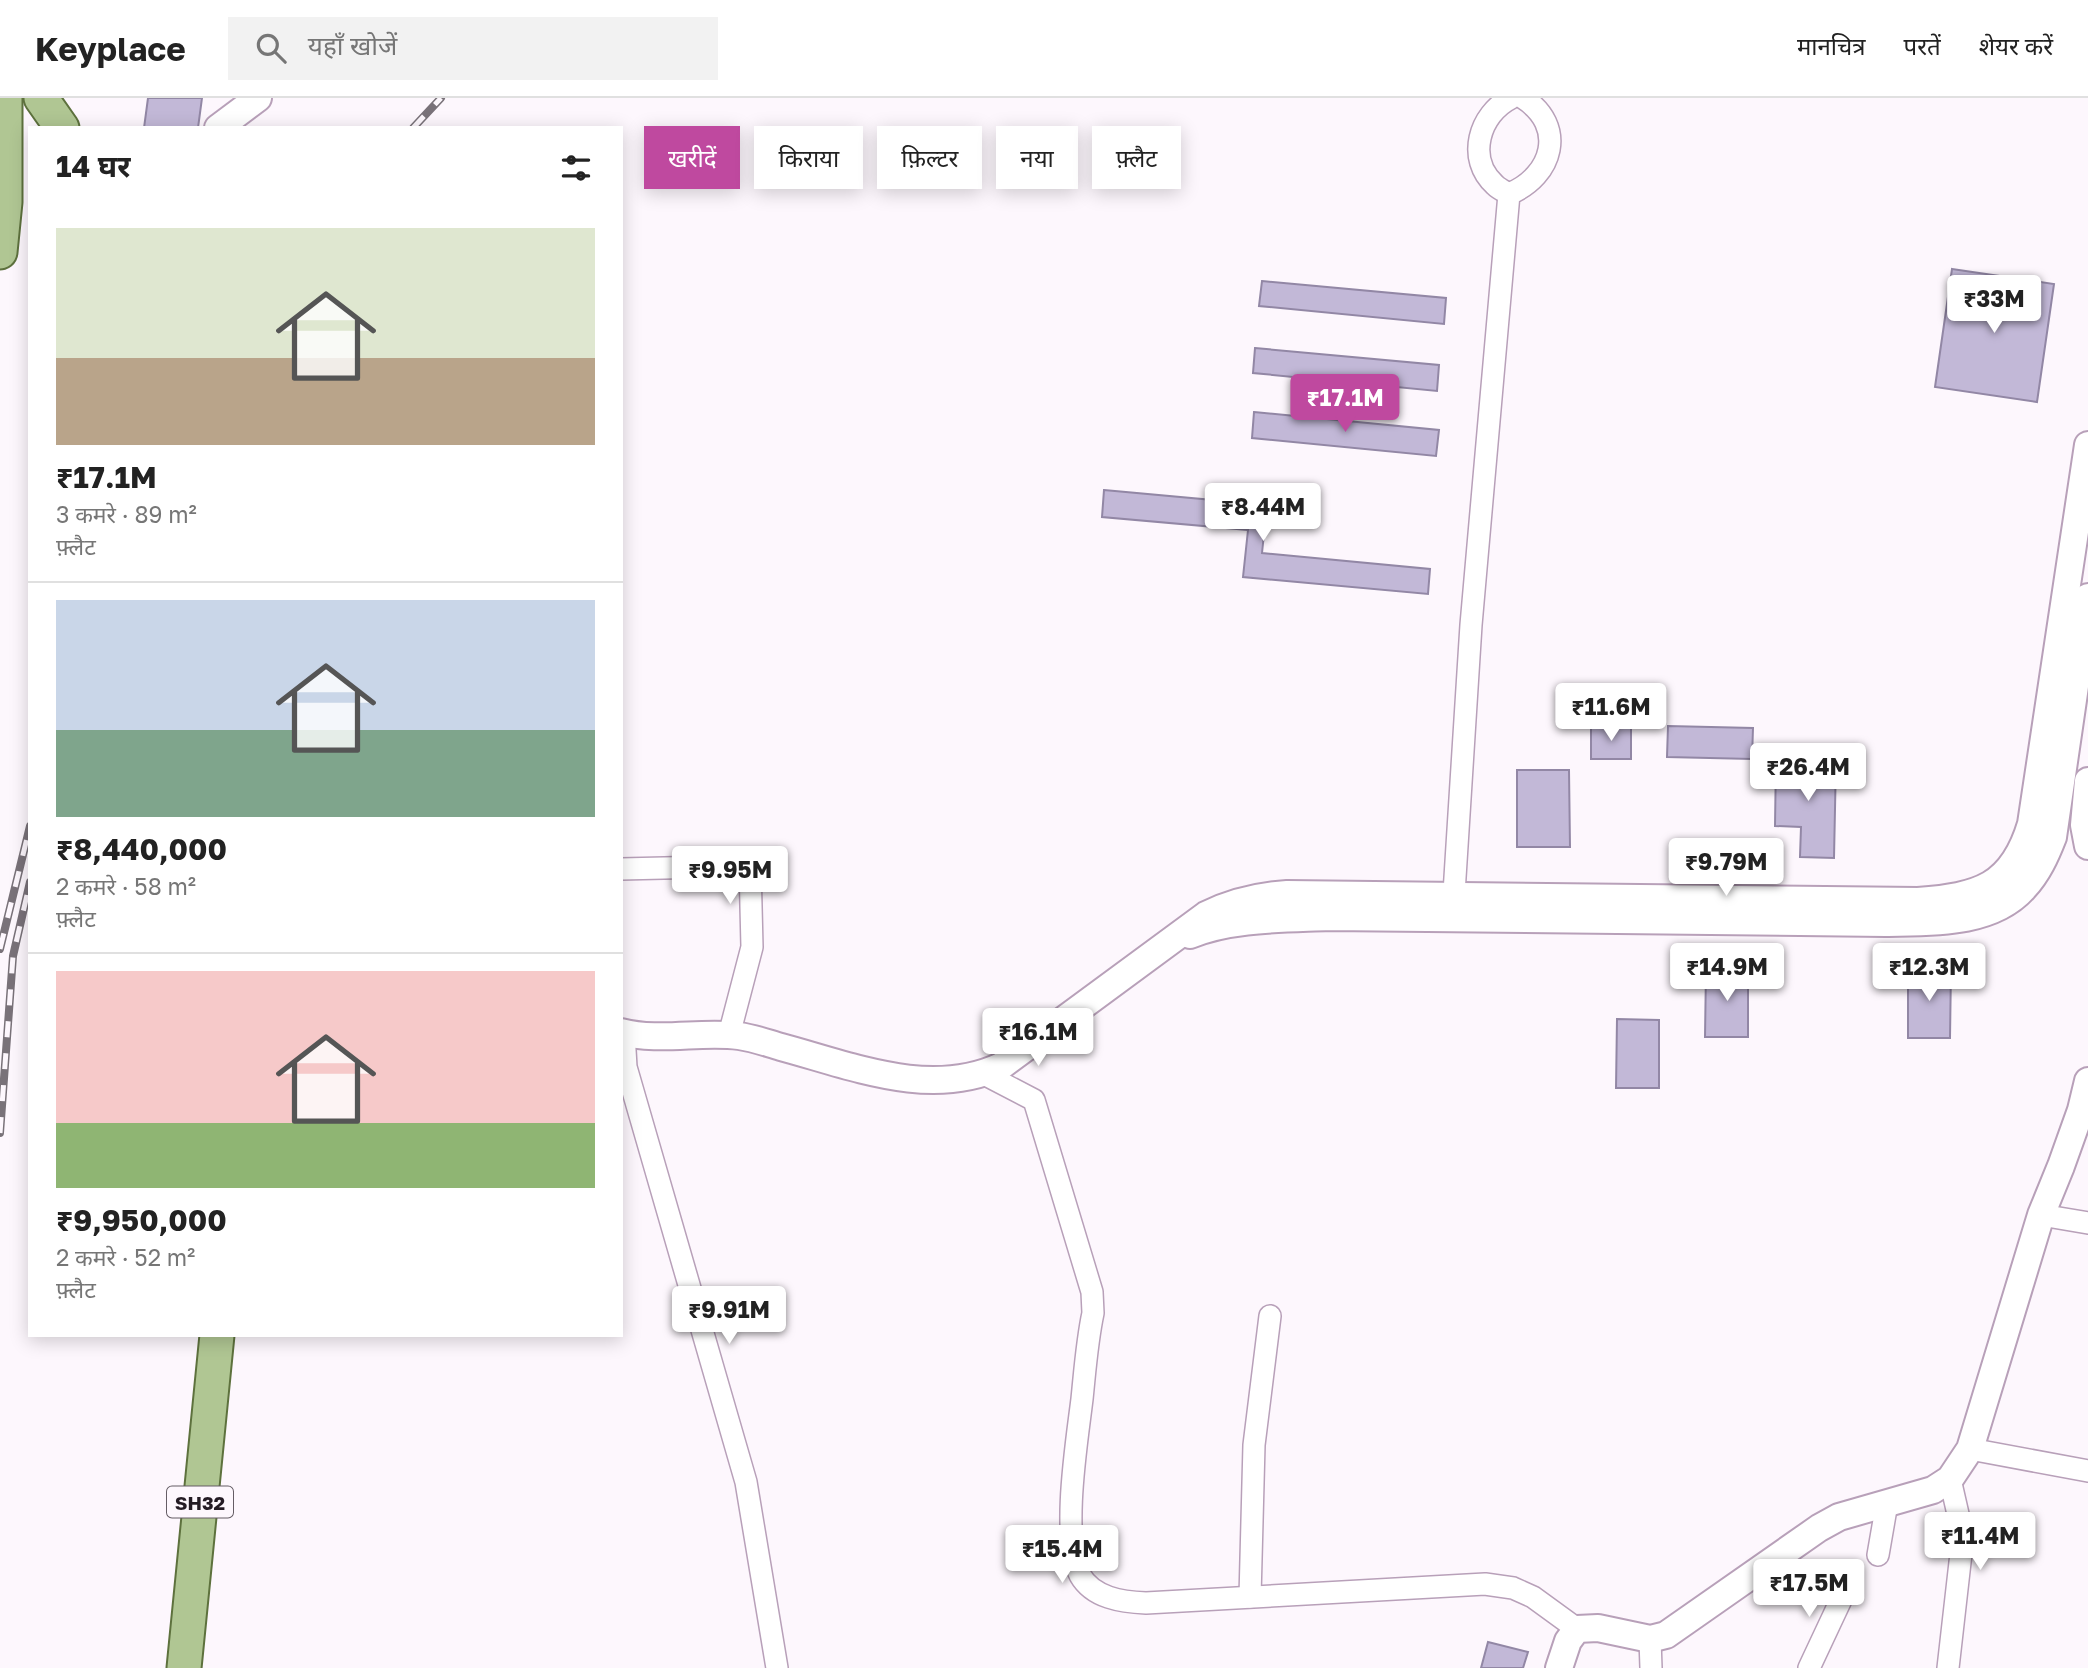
<!DOCTYPE html>
<html lang="hi">
<head>
<meta charset="utf-8">
<style>
	body { margin:0; font-family:"Golos Text","Noto Sans Devanagari",sans-serif; background:#f2f2f2; color:#222; height:100vh; display:flex; flex-direction:column; font-size:26px; white-space:nowrap }
	* { box-sizing:border-box; margin:0 }
	p { font-size:23px; color:#767676 }
	.icon { flex:none; width:38px; height:38px; fill:none; stroke:currentColor; stroke-width:2; stroke-linecap:round; stroke-linejoin:round }
	.map { position:relative; flex:1; overflow:hidden }
	.sheet { position:absolute; left:28px; top:28px; width:595px; height:1211px; display:flex; flex-direction:column; background:#fff; border-radius:0px; box-shadow:0 4px 18px #0003 }
	.sheet>* { flex:none }
	.banner { position:absolute; left:644px; top:28px; width:665px; height:63px; display:flex; gap:14px }
	.price { position:absolute; translate:-50% -60px; padding:0 16px; border-radius:7px; background:#fff; color:#222; font-size:23px; line-height:46px; filter:drop-shadow(0 2px 4px #0008) }
	.price::after { content:''; position:absolute; left:50%; top:42px; width:21px; height:16px; margin-left:-10px; background:inherit; clip-path:polygon(0 0,100% 0,50% 100%) }
	.price.on { background:#bf499f; color:#fff }
	ul { padding:0; list-style:none }
	li { display:grid; align-content:center; gap:14px; height:371px; padding:0 28px }
	li+li { border-top:2px solid #e0e0e0 }
	li span { display:grid; place-items:center; height:217px; border-radius:0px; color:#555 }
	li>.icon { margin-inline-start:auto }
	span .icon { width:126px; height:126px; fill:#fffc; stroke-width:1 }
	li b { font-size:30px }
	h2 { display:flex; justify-content:space-between; align-items:center; height:84px; padding:0 28px; font-size:30px }
	.chip { padding:0 24px; border-radius:0px; background:#fff; box-shadow:0 4px 18px #0003; font-size:24px; line-height:63px }
	.chip.on { background:#bf499f; color:#fff }
	header { display:flex; align-items:center; gap:42px; box-sizing:border-box; height:98px; padding:0 35px; background:#fff; border-bottom:2px solid #e0e0e0 }
	header strong { font-size:33px }
	nav { display:flex; gap:38px; margin-inline-start:auto; font-size:24px }
	.search { width:490px; height:63px; background:#f2f2f2; display:flex; align-items:center; gap:18px; box-sizing:border-box; padding:0 24px; border-radius:0px; color:#767676; font-size:26px }
	.map>svg:first-child { display:block }
	.building { fill:#c2b8d7; stroke:#9287a5; stroke-width:2 }
	.lines { fill:none; stroke-linecap:round; stroke-linejoin:round }
	.minor-casing { stroke:#b8a0b9; stroke-width:24 }
	.tertiary-casing { stroke:#b8a0b9; stroke-width:30 }
	.primary-casing { stroke:#5d713d; stroke-width:37 }
	.minor { stroke:#fff; stroke-width:21 }
	.tertiary { stroke:#fff; stroke-width:26 }
	.primary { stroke:#b0c693; stroke-width:33 }
	.rail-casing { stroke:#797279; stroke-width:8 }
	.rail { stroke:#fdf7fd; stroke-width:5; stroke-dasharray:16; stroke-linecap:butt }
	.labels { text-anchor:middle; dominant-baseline:central; stroke-width:7; stroke-linejoin:round; paint-order:stroke }
	.shield { fill:#fdf7fd; stroke:#655d65; stroke-width:2 }
	.shield-label { font-size:19px; font-weight:bold; fill:#241b24 }
</style>
</head>
<body>
<header>
<strong>Keyplace</strong>
<div class="search"><svg class="icon" aria-label="search" viewBox="0 0 24 24"><circle cx="10" cy="10" r="6"/><path d="M15 15l6 6"/></svg>यहाँ खोजें</div>
<nav><a>मानचित्र</a><a>परतें</a><a>शेयर करें</a></nav>
</header>
<div class="map">
<svg width="2088" height="1570" viewBox="0 0 2088 1570">
	<rect width="100%" height="100%" fill="#fdf7fd"/>
	<g class="building">
		<polygon points="148,0 202,0 198,30 144,30"/>
		<polygon points="1952,171 2054,186 2037,304 1935,289"/>
		<polygon points="1262,183 1446,200 1444,226 1259,208"/>
		<polygon points="1255,250 1439,267 1437,293 1253,275"/>
		<polygon points="1254,314 1439,332 1436,358 1252,340"/>
		<polygon points="1104,392 1267,407 1262,455 1430,471 1428,496 1243,479 1248,432 1102,419"/>
		<polygon points="1668,628 1753,630 1752,661 1667,659"/>
		<rect x="1591" y="629" width="40" height="32"/>
		<polygon points="1776,660 1836,662 1834,760 1800,759 1801,729 1775,728"/>
		<polygon points="1517,672 1569,672 1570,749 1517,749"/>
		<polygon points="1706,871 1748,871 1748,939 1705,939"/>
		<polygon points="1908,871 1951,871 1950,940 1908,940"/>
		<polygon points="1617,921 1659,922 1659,990 1616,990"/>
		<polygon points="1488,1544 1528,1554 1523,1570 1481,1570"/>
	</g>
	<g class="lines">
		<g class="minor-casing">
			<g id="minor">
				<path d="M 1509,96 C 1504,93 1499,91 1495,87 C 1466,61 1479,16 1511,0"/>
				<polyline points="621,771 750,768 752,849 729,937"/>
				<path d="M 1453,811 L 1471,527 L 1509,96 C 1553,78 1567,28 1523,0"/>
				<polyline points="624,935 626,969 746,1384 777,1570"/>
				<path d="M 984,976 L 1034,1002 L 1092,1194 L 1093,1215 C 1087,1243 1085,1272 1082,1301 C 1077,1343 1061,1439 1080,1477 C 1093,1500 1122,1504 1146,1505 L 1485,1486 L 1513,1490 L 1533,1499 L 1577,1531"/>
				<polyline points="2041,1117 2088,1125"/>
				<polyline points="1970,1351 2088,1373"/>
				<polyline points="1878,1457 1887,1405"/>
				<polyline points="1250,1499 1254,1347 1270,1218"/>
				<polyline points="1650,1541 1651,1570"/>
				<polyline points="1809,1570 1847,1489"/>
				<polyline points="1948,1570 1963,1438 1950,1381"/>
			</g>
		</g>
		<g class="tertiary-casing">
			<g id="tertiary">
				<polyline points="218,30 258,0"/>
				<polyline points="2088,683 2084,727 2088,748"/>
				<path d="M 1190,837 C 1230,820 1285,821 1329,819 L 1886,825 C 1931,824 1991,827 2024,790 C 2038,775 2046,757 2053,739 L 2088,499"/>
				<path d="M 621,934 C 659,944 701,933 739,938 C 754,940 767,945 781,949 C 852,968 930,1001 1001,968 L 1206,817 C 1232,804 1257,798 1287,796 L 1918,803 C 1978,798 2012,790 2031,726 L 2088,347"/>
				<polyline points="1559,1570 1568,1543 1577,1531 1598,1530 1650,1541 1666,1537 1819,1430 1839,1419 1933,1392 1950,1381 1970,1351 2041,1117 2061,1068 2081,1012 2088,983"/>
			</g>
		</g>
		<g class="primary-casing">
			<g id="primary">
				<polyline points="41,0 62,30"/>
				<polyline points="0,154 5,104 5,0"/>
				<polyline points="184,1570 217,1237"/>
			</g>
		</g>
		<use href="#minor" class="minor"/>
		<use href="#tertiary" class="tertiary"/>
		<use href="#primary" class="primary"/>
		<g class="rail-casing">
			<g id="rail">
				<polyline points="413,30 441,0"/>
				<polyline points="0,851 30,728"/>
				<polyline points="0,1035 13,858 30,784"/>
			</g>
		</g>
		<use href="#rail" class="rail"/>
	</g>
	<g class="labels">
		<rect class="shield" x="167" y="1388.5" width="66" height="31" rx="5"/>
		<g class="shield-label">
			<text x="200" y="1404">SH32</text>
		</g>
	</g>
</svg>
<b class="price" style="left:1994px;top:237px">₹33M</b>
<b class="price on" style="left:1345px;top:336px">₹17.1M</b>
<b class="price" style="left:1263px;top:445px">₹8.44M</b>
<b class="price" style="left:1611px;top:645px">₹11.6M</b>
<b class="price" style="left:1808px;top:705px">₹26.4M</b>
<b class="price" style="left:1726px;top:800px">₹9.79M</b>
<b class="price" style="left:730px;top:808px">₹9.95M</b>
<b class="price" style="left:1727px;top:905px">₹14.9M</b>
<b class="price" style="left:1929px;top:905px">₹12.3M</b>
<b class="price" style="left:1038px;top:970px">₹16.1M</b>
<b class="price" style="left:729px;top:1248px">₹9.91M</b>
<b class="price" style="left:1980px;top:1474px">₹11.4M</b>
<b class="price" style="left:1062px;top:1487px">₹15.4M</b>
<b class="price" style="left:1809px;top:1521px">₹17.5M</b>
<div class="banner">
<a class="chip on">खरीदें</a>
<a class="chip">किराया</a>
<a class="chip">फ़िल्टर</a>
<a class="chip">नया</a>
<a class="chip">फ़्लैट</a>
</div>
<section class="sheet">
<h2>14 घर<svg class="icon" aria-label="filters" viewBox="0 0 24 24"><path d="M4 7h16M4 17h16"/><circle cx="9" cy="7" r="2"/><circle cx="15" cy="17" r="2"/></svg></h2>
<ul>
<li><span style="background:linear-gradient(#dfe7d0 60%,#b9a48a 0)"><svg class="icon" aria-label="home" viewBox="0 0 24 24"><path d="M3 11l9-7 9 7M6 9v11h12V9"/></svg></span><div><b>₹17.1M</b><p>3 कमरे · 89 m²</p><p>फ़्लैट</p></div></li>
<li><span style="background:linear-gradient(#c9d6e8 60%,#7fa58c 0)"><svg class="icon" aria-label="home" viewBox="0 0 24 24"><path d="M3 11l9-7 9 7M6 9v11h12V9"/></svg></span><div><b>₹8,440,000</b><p>2 कमरे · 58 m²</p><p>फ़्लैट</p></div></li>
<li><span style="background:linear-gradient(#f6c9c9 70%,#8fb573 0)"><svg class="icon" aria-label="home" viewBox="0 0 24 24"><path d="M3 11l9-7 9 7M6 9v11h12V9"/></svg></span><div><b>₹9,950,000</b><p>2 कमरे · 52 m²</p><p>फ़्लैट</p></div></li>
</ul>
</section>
</div>
</body>
</html>
